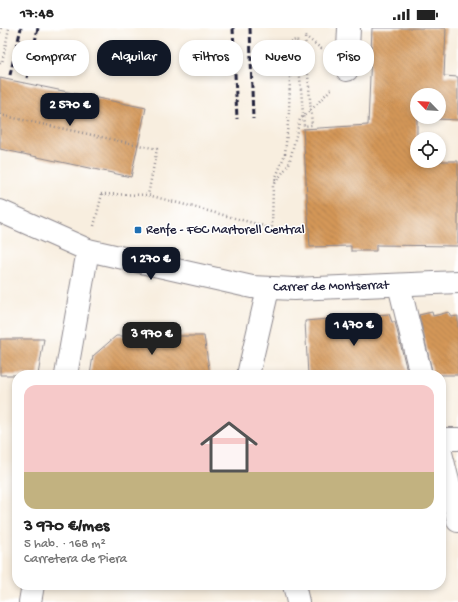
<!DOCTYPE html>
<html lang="es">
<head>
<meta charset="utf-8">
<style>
	body { margin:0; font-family:"Gochi Hand",sans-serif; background:#f6f6f6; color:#222; height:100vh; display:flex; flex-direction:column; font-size:15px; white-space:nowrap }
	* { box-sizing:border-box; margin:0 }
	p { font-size:13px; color:#767676 }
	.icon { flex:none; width:22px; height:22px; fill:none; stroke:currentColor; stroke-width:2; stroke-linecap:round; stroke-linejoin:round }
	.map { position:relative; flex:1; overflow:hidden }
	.side { position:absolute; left:12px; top:342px; width:434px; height:220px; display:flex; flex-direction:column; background:#fff; border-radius:16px; box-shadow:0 2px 6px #0003 }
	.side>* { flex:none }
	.hud { position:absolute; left:12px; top:12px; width:434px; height:36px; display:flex; gap:8px }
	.needle { width:26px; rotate:295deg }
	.tools { position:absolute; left:410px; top:60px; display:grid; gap:8px }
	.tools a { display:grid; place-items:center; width:36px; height:36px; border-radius:50%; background:#fff; box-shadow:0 2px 6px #0003; font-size:20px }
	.price { position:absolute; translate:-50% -34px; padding:0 9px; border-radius:8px; background:#111827; color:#fff; font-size:13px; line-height:26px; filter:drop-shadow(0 1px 2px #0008) }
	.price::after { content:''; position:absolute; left:50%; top:24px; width:12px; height:9px; margin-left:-6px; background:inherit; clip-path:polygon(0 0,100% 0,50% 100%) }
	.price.on { background:#222; color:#fff }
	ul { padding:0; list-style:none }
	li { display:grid; align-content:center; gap:8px; height:212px; padding:0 12px }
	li+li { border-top:1px solid #e0e0e0 }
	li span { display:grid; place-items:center; height:124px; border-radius:12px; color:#555 }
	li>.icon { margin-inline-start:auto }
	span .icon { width:72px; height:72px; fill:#fffc; stroke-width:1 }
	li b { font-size:17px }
	.tag { padding:0 14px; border-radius:16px; background:#fff; box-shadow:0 2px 6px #0003; font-size:14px; line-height:36px }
	.tag.on { background:#111827; color:#fff }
	.status { display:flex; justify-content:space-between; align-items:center; height:28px; padding:0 20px; background:#fff; direction:ltr }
	.status svg { height:11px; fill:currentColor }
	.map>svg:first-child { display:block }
	.building { fill:url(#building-back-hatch); fill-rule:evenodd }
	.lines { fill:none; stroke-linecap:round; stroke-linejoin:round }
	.minor-casing { stroke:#8d888d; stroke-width:24 }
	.path { stroke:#8d888d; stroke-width:2.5; stroke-dasharray:1 3; stroke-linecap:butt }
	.minor { stroke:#fff; stroke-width:22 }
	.rail { stroke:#22223b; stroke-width:3; stroke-dasharray:6 3; stroke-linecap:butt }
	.path-bridge { stroke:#8d888d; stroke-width:2.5; stroke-dasharray:1 3; stroke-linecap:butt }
	.poi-dot { fill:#1f6fb2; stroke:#fff; stroke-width:1.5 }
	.labels { text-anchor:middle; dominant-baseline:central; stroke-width:3; stroke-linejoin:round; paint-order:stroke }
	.poi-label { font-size:13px; fill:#22223b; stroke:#fff; text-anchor:start }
	.street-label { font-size:13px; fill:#22223b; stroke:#fff }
</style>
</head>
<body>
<div class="status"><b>17:48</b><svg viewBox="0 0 49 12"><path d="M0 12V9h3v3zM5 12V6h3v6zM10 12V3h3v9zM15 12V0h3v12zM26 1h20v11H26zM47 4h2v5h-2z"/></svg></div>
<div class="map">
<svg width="458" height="574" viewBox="0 0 458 574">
	<defs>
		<pattern id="building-back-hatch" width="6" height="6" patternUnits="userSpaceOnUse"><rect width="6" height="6" fill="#d49759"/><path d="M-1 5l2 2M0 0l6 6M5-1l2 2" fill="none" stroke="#ac7b4b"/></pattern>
	</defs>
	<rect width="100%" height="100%" fill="#fff"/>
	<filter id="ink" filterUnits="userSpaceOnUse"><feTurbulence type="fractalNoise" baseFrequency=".025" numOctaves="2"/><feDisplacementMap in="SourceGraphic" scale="8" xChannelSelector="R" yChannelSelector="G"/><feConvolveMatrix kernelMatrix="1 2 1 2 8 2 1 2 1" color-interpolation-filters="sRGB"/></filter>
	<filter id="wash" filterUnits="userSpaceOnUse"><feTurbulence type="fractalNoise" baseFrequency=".012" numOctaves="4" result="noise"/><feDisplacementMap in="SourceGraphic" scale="16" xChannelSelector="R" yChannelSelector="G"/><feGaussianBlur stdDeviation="0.9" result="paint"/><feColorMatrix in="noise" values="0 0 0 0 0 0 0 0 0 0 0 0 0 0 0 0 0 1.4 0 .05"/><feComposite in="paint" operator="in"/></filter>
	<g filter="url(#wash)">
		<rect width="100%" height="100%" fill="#f8eedf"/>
		<g id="blocks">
			<g class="building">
				<path d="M 372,0 L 446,0 L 444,48 L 458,49 L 458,92 L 417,90 L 417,133 L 458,133 L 458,218 L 376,217 L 376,223 L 351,223 L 351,218 L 310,219 L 303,101 L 368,97 ZM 417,67 L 439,67 L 439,89 L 417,89 Z"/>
				<polygon points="0,50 146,80 131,149 0,121"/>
				<polygon points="432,284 433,288 449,284 451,289 458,288 458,347 433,347 419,287"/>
				<polygon points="389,286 392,294 395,294 408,347 308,347 305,293"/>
				<polygon points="116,308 204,308 210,347 90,347 93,328"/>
				<polygon points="0,311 44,311 38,347 0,347"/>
			</g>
		</g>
	</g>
	<g filter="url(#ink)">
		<use href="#blocks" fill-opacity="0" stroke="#8d888d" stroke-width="1"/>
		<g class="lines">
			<g class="minor-casing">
				<g id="minor">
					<polyline points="347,42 349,0"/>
					<polyline points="0,183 88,222 252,259 294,261 458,254"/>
					<polyline points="399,257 421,347"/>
					<polyline points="66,347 88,222"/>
					<polyline points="248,347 268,261"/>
					<polyline points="441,411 458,411"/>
					<polyline points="441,425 458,493"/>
					<polyline points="294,557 298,574"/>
					<polyline points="30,574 33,557"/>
				</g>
			</g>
			<g class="path">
				<polyline points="0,5 1,0"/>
				<polyline points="305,8 323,22"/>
				<polyline points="0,35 2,35 9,0"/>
				<polyline points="0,87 157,121 148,167"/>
				<polyline points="275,155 289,136 300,91 313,80 332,60"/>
				<polyline points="94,198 102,166 148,167 272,200 273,157 285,126"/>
			</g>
			<use href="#minor" class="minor"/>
			<g class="rail">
				<polyline points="233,0 237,91"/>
				<polyline points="250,0 253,91"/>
				<polyline points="10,47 21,0"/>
				<polyline points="27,50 38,0"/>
			</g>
			<polyline class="path-bridge" points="285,126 289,84 291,13 297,12 304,98 312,97 305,8"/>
		</g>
	</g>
	<rect class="poi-dot" x="134" y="198" width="8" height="8" rx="2"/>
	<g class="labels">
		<g class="poi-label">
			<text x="146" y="202">Renfe - FGC Martorell Central</text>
		</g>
		<g class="street-label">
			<text transform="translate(331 259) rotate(-1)">Carrer de Montserrat</text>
		</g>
	</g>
</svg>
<div class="tools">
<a><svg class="needle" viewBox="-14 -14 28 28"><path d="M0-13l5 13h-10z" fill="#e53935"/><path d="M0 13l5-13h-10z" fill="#767676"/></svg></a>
<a><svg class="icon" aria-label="locate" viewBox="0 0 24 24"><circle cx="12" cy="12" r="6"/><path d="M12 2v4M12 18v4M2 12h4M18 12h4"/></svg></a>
</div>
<b class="price" style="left:70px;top:99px">2 570 €</b>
<b class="price" style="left:151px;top:253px">1 270 €</b>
<b class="price" style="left:354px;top:319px">1 470 €</b>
<b class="price on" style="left:152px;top:328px">3 970 €</b>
<div class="hud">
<a class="tag">Comprar</a>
<a class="tag on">Alquilar</a>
<a class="tag">Filtros</a>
<a class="tag">Nuevo</a>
<a class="tag">Piso</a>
</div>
<section class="side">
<ul>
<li><span style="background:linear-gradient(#f6c9c9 70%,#c2b280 0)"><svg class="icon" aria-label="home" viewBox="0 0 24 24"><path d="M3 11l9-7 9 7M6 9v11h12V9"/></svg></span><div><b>3 970 €/mes</b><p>5 hab. · 168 m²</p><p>Carretera de Piera</p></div></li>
</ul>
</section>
</div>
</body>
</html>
